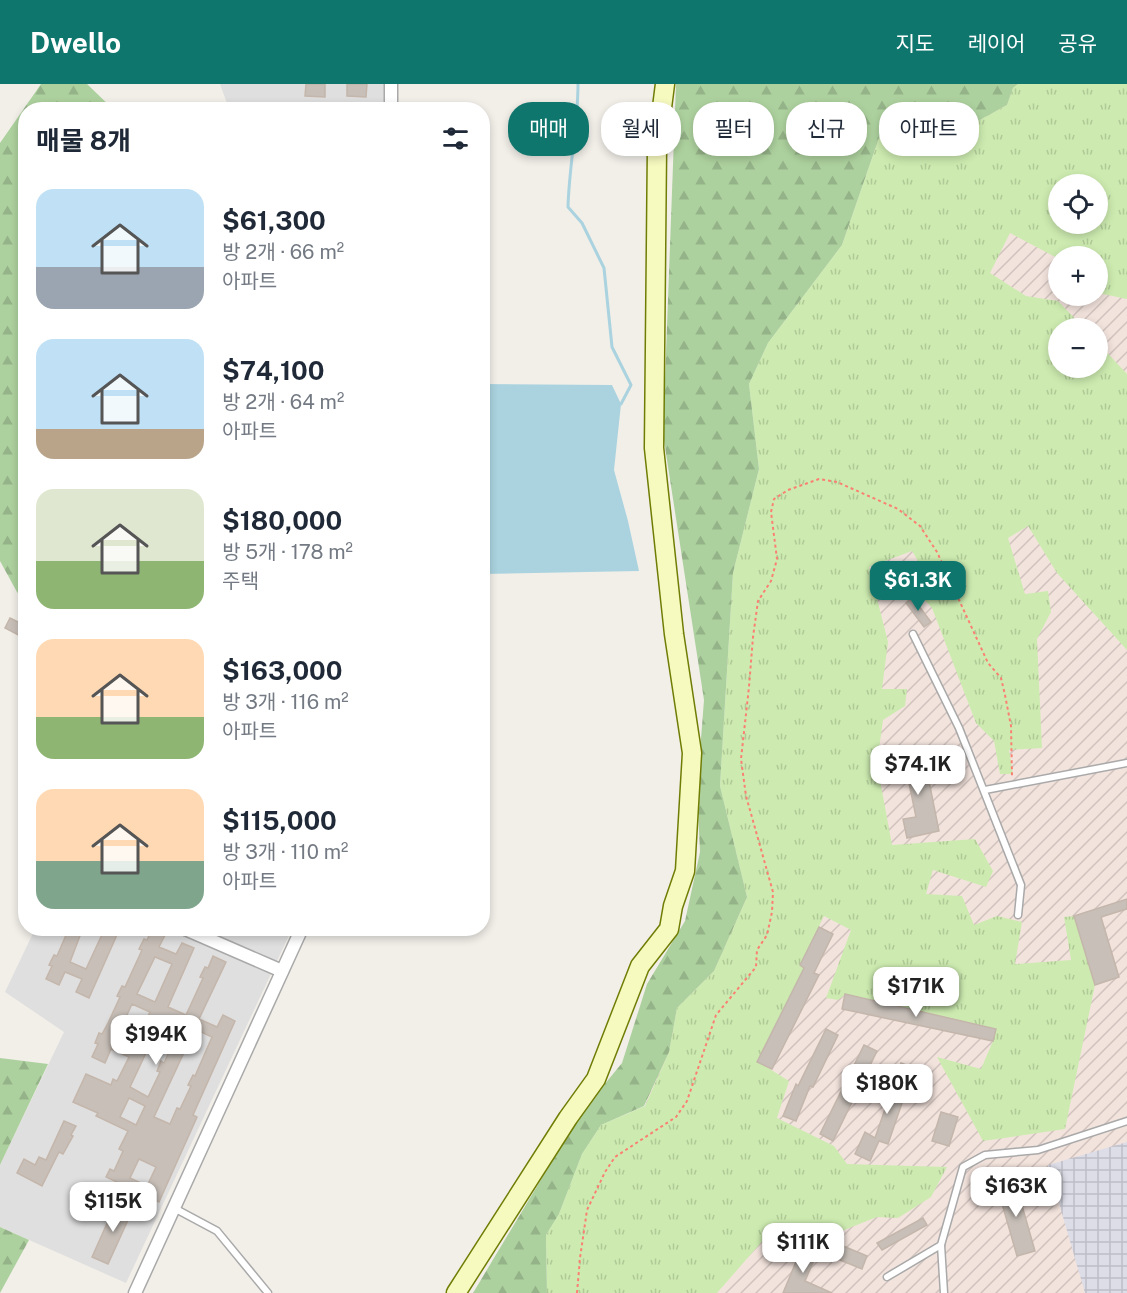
<!DOCTYPE html>
<html lang="ko">
<head>
<meta charset="utf-8">
<style>
	body { margin:0; font-family:"Public Sans","Noto Sans KR",sans-serif; background:#f2f2f3; color:#1f2937; height:100vh; display:flex; flex-direction:column; font-size:22px; white-space:nowrap }
	* { box-sizing:border-box; margin:0 }
	p { font-size:20px; color:#747a83 }
	.icon { flex:none; width:33px; height:33px; fill:none; stroke:currentColor; stroke-width:2; stroke-linecap:round; stroke-linejoin:round }
	.map { position:relative; flex:1; overflow:hidden }
	.panel { position:absolute; left:18px; top:18px; width:472px; height:834px; display:flex; flex-direction:column; background:#fff; border-radius:24px; box-shadow:0 3px 9px #0003 }
	.panel>* { flex:none }
	.guide { position:absolute; left:508px; top:18px; width:528px; height:54px; display:flex; gap:12px }
	.controls { position:absolute; left:1048px; top:90px; display:grid; gap:12px }
	.controls a { display:grid; place-items:center; width:60px; height:60px; border-radius:50%; background:#fff; box-shadow:0 3px 9px #0003; font-size:30px }
	.price { position:absolute; translate:-50% -51px; padding:0 14px; border-radius:12px; background:#fff; color:#222; font-size:20px; line-height:39px; filter:drop-shadow(0 2px 3px #0008) }
	.price::after { content:''; position:absolute; left:50%; top:36px; width:18px; height:14px; margin-left:-9px; background:inherit; clip-path:polygon(0 0,100% 0,50% 100%) }
	.price.on { background:#0f766e; color:#fff }
	ul { padding:0; list-style:none }
	li { display:flex; align-items:center; gap:18px; height:150px; padding:0 18px }
	li span { display:grid; place-items:center; flex:none; width:168px; height:120px; border-radius:18px; color:#555 }
	li>.icon { margin-inline-start:auto }
	span .icon { width:72px; height:72px; fill:#fffc; stroke-width:1 }
	li b { font-size:26px }
	h2 { display:flex; justify-content:space-between; align-items:center; height:72px; padding:0 18px; font-size:26px }
	.tag { padding:0 21px; border-radius:24px; background:#fff; box-shadow:0 3px 9px #0003; font-size:21px; line-height:54px }
	.tag.on { background:#0f766e; color:#fff }
	header { display:flex; align-items:center; gap:36px; box-sizing:border-box; height:84px; padding:0 30px; background:#0f766e; color:#fff }
	header strong { font-size:28px }
	nav { display:flex; gap:33px; margin-inline-start:auto; font-size:21px }
	.map>svg:first-child { display:block }
	.residential { fill:#e0dfdf }
	.military { fill:url(#military-furrows); fill-rule:evenodd }
	.grass { fill:url(#grass-tufts); fill-rule:evenodd }
	.forest { fill:url(#forest-firs) }
	.plaza { fill:url(#plaza-grid) }
	.water { fill:#aad3df }
	.lines { fill:none; stroke-linecap:round; stroke-linejoin:round }
	.stream { stroke:#aad3df; stroke-width:3 }
	.building { fill:#c7bfb8; stroke:#c4b6ab; stroke-width:1.5; fill-rule:evenodd }
	.lane-casing { stroke:#a9a9a9; stroke-width:9 }
	.street-casing { stroke:#a9a9a9; stroke-width:15 }
	.secondary-casing { stroke:#707d05; stroke-width:21 }
	.path { stroke:#fa8072; stroke-width:2; stroke-dasharray:3 3; stroke-linecap:butt }
	.lane { stroke:#fff; stroke-width:6 }
	.street { stroke:#fff; stroke-width:12 }
	.secondary { stroke:#f7fabf; stroke-width:18 }
</style>
</head>
<body>
<header>
<strong>Dwello</strong>
<nav><a>지도</a><a>레이어</a><a>공유</a></nav>
</header>
<div class="map">
<svg width="1127" height="1209" viewBox="0 0 1127 1209">
	<defs>
		<pattern id="military-furrows" width="10" height="10" patternUnits="userSpaceOnUse" patternTransform="scale(1.5)"><rect width="10" height="10" fill="#f3e3dd"/><path d="M-1 1l2-2M0 10L10 0M9 11l2-2" fill="none" stroke="#d0c2bd"/></pattern>
		<pattern id="grass-tufts" width="24" height="20" patternUnits="userSpaceOnUse" patternTransform="scale(1.5)"><rect width="24" height="20" fill="#cdebb0"/><path d="M3 7l-1-3M5 7V3M7 7l1-3M15 17l-1-3M17 17v-4M19 17l1-3" fill="none" stroke="#b0c997"/></pattern>
		<pattern id="forest-firs" width="22" height="20" patternUnits="userSpaceOnUse" patternTransform="scale(1.5)"><rect width="22" height="20" fill="#add19e"/><path d="M5 1l3.5 6h-7zM16 11l3.5 6h-7z" fill="#95b388"/></pattern>
		<pattern id="plaza-grid" width="8" height="8" patternUnits="userSpaceOnUse" patternTransform="scale(1.5)"><rect width="8" height="8" fill="#dddde8"/><path d="M0 4h8M4 0v8" fill="none" stroke="#bdbdc7"/></pattern>
	</defs>
	<rect width="100%" height="100%" fill="#f2efe9"/>
	<g class="residential">
		<polygon points="220,0 391,0 391,25 229,25"/>
		<polygon points="35,845 292,845 126,1199 0,1143 0,1081 64,948 5,908"/>
	</g>
	<path class="military" d="M 1018,0 L 1127,0 L 1127,1209 L 547,1209 L 645,1022 L 978,37 ZM 1059,100 L 1098,100 L 1098,140 L 1059,140 ZM 1059,172 L 1098,172 L 1098,212 L 1059,212 ZM 1059,244 L 1098,244 L 1098,284 L 1059,284 Z"/>
	<path class="grass" d="M 1018,0 L 1127,0 L 1127,215 L 1098,209 L 1098,172 L 1059,172 L 1059,175 L 1010,149 L 990,189 L 1026,212 L 1058,217 L 1084,244 L 1059,244 L 1059,284 L 1098,284 L 1098,259 L 1127,290 L 1127,566 L 1057,489 L 1028,442 L 1008,454 L 1025,510 L 1048,507 L 1051,528 L 1037,555 L 1042,664 L 1009,666 L 1013,690 L 1000,690 L 994,657 L 976,639 L 932,524 L 921,512 L 934,503 L 912,467 L 869,483 L 888,558 L 882,605 L 907,605 L 905,622 L 883,636 L 877,680 L 892,761 L 975,755 L 993,787 L 986,803 L 933,786 L 926,810 L 962,812 L 974,841 L 997,832 L 1022,838 L 1015,880 L 1071,876 L 1064,833 L 1074,832 L 1095,901 L 1065,1045 L 983,1057 L 937,973 L 981,985 L 993,957 L 996,945 L 846,910 L 838,916 L 826,914 L 851,846 L 824,832 L 800,881 L 804,884 L 757,977 L 789,997 L 777,1034 L 834,1062 L 847,1080 L 947,1083 L 931,1113 L 898,1134 L 877,1133 L 824,1154 L 772,1146 L 717,1209 L 547,1209 L 546,1151 L 559,1130 L 582,1070 L 601,1041 L 645,1022 L 669,968 L 677,924 L 714,887 L 747,813 L 720,702 L 733,489 L 759,385 L 749,300 L 768,259 L 842,161 L 880,51 L 903,25 L 978,37 L 1007,21 L 1013,4 ZM 1059,100 L 1098,100 L 1098,140 L 1059,140 Z"/>
	<g class="forest">
		<polygon points="41,0 87,0 113,25 26,26 25,517 17,508 0,477 0,59"/>
		<polygon points="676,0 1018,0 1013,4 1007,21 978,37 902,25 880,51 842,161 768,259 749,300 759,385 733,489 720,702 747,813 714,887 677,924 669,968 644,1022 601,1041 582,1070 559,1130 546,1151 547,1209 473,1209 581,1029 622,979 647,900 685,837 700,768 697,706 704,616 663,350"/>
		<polygon points="0,974 48,980 0,1081"/>
		<polygon points="0,1143 29,1156 0,1209"/>
	</g>
	<polygon class="plaza" points="1127,1058 1127,1209 1085,1209 1048,1081"/>
	<polygon class="water" points="483,300 612,301 621,320 614,386 628,437 639,487 483,490"/>
	<g class="lines">
		<path class="stream" d="M 578,0 C 578,42 569,82 568,123 L 582,139 L 604,184 L 612,263 L 631,301 L 621,320"/>
	</g>
	<g class="building">
		<polygon points="306,0 325,0 325,13 305,12"/>
		<polygon points="347,0 367,0 366,13 347,12"/>
		<polygon points="913,514 931,538 924,543 906,519"/>
		<polygon points="10,534 26,542 26,555 5,544"/>
		<polygon points="924,672 939,747 907,754 903,735 916,733 908,694 896,696 892,678"/>
		<polygon points="1127,815 1127,825 1101,833 1119,893 1095,901 1074,832"/>
		<polygon points="819,843 833,850 814,889 819,891 772,985 757,978 804,884 800,881"/>
		<polygon points="69,844 83,844 70,878 86,885 105,844 120,844 89,914 76,908 82,895 65,888 59,901 46,895 52,882 49,881 54,871 57,872"/>
		<path d="M 152,844 L 165,851 L 159,863 L 176,870 L 182,859 L 194,864 L 168,923 L 186,931 L 203,894 L 200,893 L 205,883 L 208,884 L 213,872 L 226,878 L 199,935 L 217,943 L 223,931 L 235,937 L 193,1031 L 197,1033 L 159,1118 L 106,1093 L 110,1085 L 114,1087 L 123,1067 L 119,1065 L 128,1047 L 96,1032 L 98,1029 L 73,1018 L 86,990 L 111,1001 L 113,995 L 117,997 L 129,973 L 111,965 L 105,979 L 92,973 L 98,960 L 95,959 L 99,949 L 102,950 L 108,939 L 120,913 L 117,912 L 122,902 L 125,903 L 142,866 L 139,865 L 144,855 L 147,856 ZM 155,873 L 172,880 L 155,918 L 137,910 ZM 132,920 L 150,928 L 133,963 L 116,955 ZM 163,933 L 181,941 L 164,979 L 161,977 L 157,987 L 160,988 L 148,1013 L 130,1003 ZM 195,945 L 212,953 L 195,992 L 193,991 L 188,1001 L 191,1002 L 180,1025 L 177,1024 L 170,1040 L 154,1033 ZM 129,1014 L 145,1022 L 136,1041 L 120,1033 ZM 139,1075 L 156,1083 L 147,1102 L 130,1094 Z"/>
		<polygon points="845,910 996,945 993,957 842,925"/>
		<polygon points="826,945 838,951 813,1003 810,1002 796,1037 783,1032 796,1000 798,1002"/>
		<polygon points="864,961 877,967 833,1057 820,1050"/>
		<polygon points="901,979 914,984 888,1060 879,1057 870,1077 855,1070 865,1048 875,1054"/>
		<polygon points="941,1028 958,1033 949,1062 932,1057"/>
		<polygon points="64,1037 76,1042 71,1051 73,1052 63,1070 59,1068 42,1102 17,1089 24,1075 35,1081 39,1073 46,1076"/>
		<polygon points="1015,1097 1035,1167 1017,1172 997,1102"/>
		<polygon points="117,1117 133,1125 108,1180 92,1173"/>
		<polygon points="923,1134 927,1141 882,1166 877,1159"/>
		<polygon points="824,1154 867,1172 862,1185 818,1167"/>
		<polygon points="803,1161 818,1167 805,1197 832,1209 783,1209"/>
	</g>
	<g class="lines">
		<g class="lane-casing">
			<g id="lane">
				<polyline points="913,550 959,644 1021,801 1018,831"/>
				<polyline points="985,706 1127,679"/>
				<polyline points="174,1124 217,1147 268,1209"/>
				<polyline points="887,1193 941,1161"/>
				<polyline points="944,1209 941,1161 963,1083 985,1071 1038,1066 1127,1037"/>
			</g>
		</g>
		<g class="street-casing">
			<g id="street">
				<polyline points="391,26 391,0"/>
				<polyline points="183,844 282,887"/>
				<polyline points="135,1209 302,844"/>
			</g>
		</g>
		<g class="secondary-casing">
			<polyline id="secondary" points="456,1209 568,1034 596,995 640,882 669,845 673,822 685,787 692,669 674,550 654,364 657,63 665,0"/>
		</g>
		<polyline class="path" points="577,1209 580,1174 587,1126 605,1088 615,1073 676,1033 687,1017 716,931 756,883 757,866 767,851 772,828 773,808 746,712 741,675 749,603 753,553 758,517 771,497 777,475 771,428 774,415 788,406 819,395 837,398 898,425 920,442 937,468 988,579 1001,594 1005,611 1011,642 1012,692"/>
		<use href="#lane" class="lane"/>
		<use href="#street" class="street"/>
		<use href="#secondary" class="secondary"/>
	</g>
</svg>
<div class="controls">
<a><svg class="icon" aria-label="locate" viewBox="0 0 24 24"><circle cx="12" cy="12" r="6"/><path d="M12 2v4M12 18v4M2 12h4M18 12h4"/></svg></a>
<a>+</a>
<a>−</a>
</div>
<b class="price on" style="left:918px;top:528px">$61.3K</b>
<b class="price" style="left:918px;top:712px">$74.1K</b>
<b class="price" style="left:916px;top:934px">$171K</b>
<b class="price" style="left:156px;top:982px">$194K</b>
<b class="price" style="left:887px;top:1031px">$180K</b>
<b class="price" style="left:1016px;top:1134px">$163K</b>
<b class="price" style="left:113px;top:1149px">$115K</b>
<b class="price" style="left:803px;top:1190px">$111K</b>
<div class="guide">
<a class="tag on">매매</a>
<a class="tag">월세</a>
<a class="tag">필터</a>
<a class="tag">신규</a>
<a class="tag">아파트</a>
</div>
<section class="panel">
<h2>매물 8개<svg class="icon" aria-label="filters" viewBox="0 0 24 24"><path d="M4 7h16M4 17h16"/><circle cx="9" cy="7" r="2"/><circle cx="15" cy="17" r="2"/></svg></h2>
<ul>
<li><span style="background:linear-gradient(#bfe0f5 65%,#9aa5b1 0)"><svg class="icon" aria-label="home" viewBox="0 0 24 24"><path d="M3 11l9-7 9 7M6 9v11h12V9"/></svg></span><div><b>$61,300</b><p>방 2개 · 66 m²</p><p>아파트</p></div></li>
<li><span style="background:linear-gradient(#bfe0f5 75%,#b9a48a 0)"><svg class="icon" aria-label="home" viewBox="0 0 24 24"><path d="M3 11l9-7 9 7M6 9v11h12V9"/></svg></span><div><b>$74,100</b><p>방 2개 · 64 m²</p><p>아파트</p></div></li>
<li><span style="background:linear-gradient(#dfe7d0 60%,#8fb573 0)"><svg class="icon" aria-label="home" viewBox="0 0 24 24"><path d="M3 11l9-7 9 7M6 9v11h12V9"/></svg></span><div><b>$180,000</b><p>방 5개 · 178 m²</p><p>주택</p></div></li>
<li><span style="background:linear-gradient(#ffd9b3 65%,#8fb573 0)"><svg class="icon" aria-label="home" viewBox="0 0 24 24"><path d="M3 11l9-7 9 7M6 9v11h12V9"/></svg></span><div><b>$163,000</b><p>방 3개 · 116 m²</p><p>아파트</p></div></li>
<li><span style="background:linear-gradient(#ffd9b3 60%,#7fa58c 0)"><svg class="icon" aria-label="home" viewBox="0 0 24 24"><path d="M3 11l9-7 9 7M6 9v11h12V9"/></svg></span><div><b>$115,000</b><p>방 3개 · 110 m²</p><p>아파트</p></div></li>
</ul>
</section>
</div>
</body>
</html>
